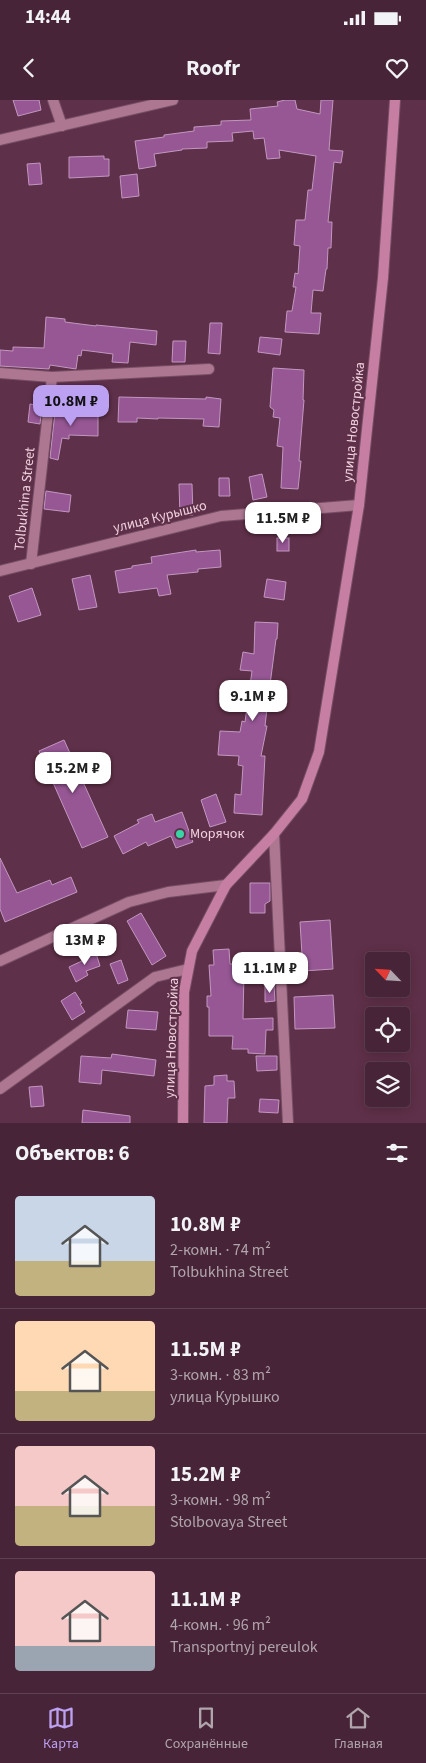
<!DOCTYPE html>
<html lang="ru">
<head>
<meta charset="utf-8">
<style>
	body { margin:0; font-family:"Source Sans 3",sans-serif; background:#4e2c3f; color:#f1f3f6; height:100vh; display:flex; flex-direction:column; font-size:19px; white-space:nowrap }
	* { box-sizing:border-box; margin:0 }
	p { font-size:16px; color:#b0a4ad }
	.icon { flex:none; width:28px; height:28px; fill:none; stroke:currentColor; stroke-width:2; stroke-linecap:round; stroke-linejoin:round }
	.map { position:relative; height:1023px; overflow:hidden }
	.details { display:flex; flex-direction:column; background:#472437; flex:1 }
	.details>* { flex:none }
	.needle { width:32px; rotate:295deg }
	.controls { position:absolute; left:365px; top:852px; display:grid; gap:10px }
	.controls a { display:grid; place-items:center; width:45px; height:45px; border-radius:5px; background:#472437; box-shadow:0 2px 12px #0003,0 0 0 1px #5f4152; font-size:25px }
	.price { position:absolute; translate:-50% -42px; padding:0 11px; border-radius:10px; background:#fff; color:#222; font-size:16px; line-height:32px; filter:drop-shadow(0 1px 2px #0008) }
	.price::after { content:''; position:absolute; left:50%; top:30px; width:15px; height:11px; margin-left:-8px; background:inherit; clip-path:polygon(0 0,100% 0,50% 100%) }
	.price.active { background:#bca0f2; color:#111 }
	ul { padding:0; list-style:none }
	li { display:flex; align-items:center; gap:15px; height:125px; padding:0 15px }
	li+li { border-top:1px solid #5f4152 }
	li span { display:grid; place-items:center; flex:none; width:140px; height:100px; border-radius:5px; color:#555 }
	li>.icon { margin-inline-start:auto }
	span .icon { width:60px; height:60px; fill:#fffc; stroke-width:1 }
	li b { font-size:21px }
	h2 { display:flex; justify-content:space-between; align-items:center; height:60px; padding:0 15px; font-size:21px }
	.status { display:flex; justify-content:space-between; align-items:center; height:35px; padding:0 25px; background:#472437; direction:ltr }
	.status svg { height:14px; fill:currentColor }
	header { display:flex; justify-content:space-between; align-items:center; height:65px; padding:0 15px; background:#472437; font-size:22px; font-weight:700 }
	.menu { display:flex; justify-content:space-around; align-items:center; height:70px; border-top:1px solid #5f4152; background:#472437; font-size:14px; color:#b0a4ad }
	.menu a { display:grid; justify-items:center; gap:2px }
	.menu .active { color:#bca0f2 }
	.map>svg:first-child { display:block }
	.building { fill:#965794; stroke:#c297c0 }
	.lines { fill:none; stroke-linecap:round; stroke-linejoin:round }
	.minor-casing { stroke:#764e64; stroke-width:12 }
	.tertiary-casing { stroke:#764e64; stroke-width:12 }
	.secondary-casing { stroke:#764e64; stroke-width:12 }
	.minor { stroke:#ad7792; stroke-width:10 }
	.tertiary { stroke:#ad7792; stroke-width:10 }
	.secondary { stroke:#c67fa3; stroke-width:10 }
	.poi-dot { fill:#39d4a5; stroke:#5f3049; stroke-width:2 }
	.labels { text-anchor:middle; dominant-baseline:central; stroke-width:4; stroke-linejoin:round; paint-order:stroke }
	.street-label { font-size:14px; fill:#f0d2e0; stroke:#5f3049 }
	.poi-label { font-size:14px; fill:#f0d2e0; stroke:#5f3049; text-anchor:start }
</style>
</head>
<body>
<div class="status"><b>14:44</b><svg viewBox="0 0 49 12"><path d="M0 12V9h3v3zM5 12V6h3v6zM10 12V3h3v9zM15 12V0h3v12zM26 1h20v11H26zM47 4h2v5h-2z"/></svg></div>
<header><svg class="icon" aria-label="back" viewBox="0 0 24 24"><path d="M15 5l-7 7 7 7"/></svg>Roofr<svg class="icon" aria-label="heart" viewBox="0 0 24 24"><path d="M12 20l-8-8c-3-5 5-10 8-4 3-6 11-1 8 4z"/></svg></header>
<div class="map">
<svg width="426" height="1023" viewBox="0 0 426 1023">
	<rect width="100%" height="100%" fill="#5f3049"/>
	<g class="building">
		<polygon points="13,0 39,0 41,10 18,16"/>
		<polygon points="285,0 295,0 297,9 320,14 321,0 333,0 329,50 343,51 341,63 334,62 328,122 332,122 331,148 328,148 327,169 326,169 323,191 313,190 311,213 321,213 319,234 285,232 287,211 292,211 296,187 293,187 295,173 298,174 300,146 294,145 296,120 305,120 308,90 312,90 316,56 279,50 280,58 267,59 264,38 254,39 253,31 232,33 233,41 207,42 207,48 182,49 182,50 154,54 156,66 139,69 135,41 164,37 164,35 194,31 194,27 221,25 221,21 251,20 250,9 278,6 277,2"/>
		<polygon points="104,56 104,59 109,59 109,76 69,78 69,57"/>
		<polygon points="40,63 42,84 29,85 27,64"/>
		<polygon points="137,74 139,96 122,98 120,76"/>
		<polygon points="46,217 65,219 65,222 96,226 96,225 157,231 156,245 130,242 128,263 112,262 113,254 82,250 81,256 78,255 76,269 50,265 49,269 0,266 0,250 13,251 13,247 44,248"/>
		<polygon points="210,223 222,223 220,254 208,253"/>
		<polygon points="260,237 282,239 280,255 258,252"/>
		<polygon points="173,241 186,241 185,262 172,262"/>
		<polygon points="273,268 304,270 303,300 304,300 299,361 301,361 298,389 281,388 283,347 277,346 280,318 273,317 274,310 270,307"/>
		<polygon points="119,297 206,299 206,297 221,299 219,327 203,326 204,319 158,318 158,319 137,318 137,322 118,322"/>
		<polygon points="56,303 70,305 69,315 98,315 98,336 69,335 69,339 62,338 58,360 50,358"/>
		<polygon points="30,304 42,306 40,324 28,322"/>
		<polygon points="262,374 267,397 253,400 249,377"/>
		<polygon points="219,378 229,378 230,396 219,396"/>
		<polygon points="179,384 192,384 193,415 180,416"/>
		<polygon points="46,391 71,395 69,412 44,409"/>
		<rect x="277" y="438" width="12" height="13"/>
		<polygon points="196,450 196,452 220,450 221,467 198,469 198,472 167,475 171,494 159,496 157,488 119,493 115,471 132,468 132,466 152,463 151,457"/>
		<polygon points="90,475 97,507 79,510 72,479"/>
		<polygon points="267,479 286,482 284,500 264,497"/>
		<polygon points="32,488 41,515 18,522 9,496"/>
		<polygon points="255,522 278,523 277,539 276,539 268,600 265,626 267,626 261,656 265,656 262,715 234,713 235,694 241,695 243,666 238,665 239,656 218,655 220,631 240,632 242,621 245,622 252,571 240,570 243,552 254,554"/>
		<polygon points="64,640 108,737 82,748 39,651"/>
		<polygon points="216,694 226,722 210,727 201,700"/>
		<polygon points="182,712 193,742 176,748 171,736 148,746 146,742 123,754 114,736 139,723 137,720 152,714 155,722"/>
		<polygon points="0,758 17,793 50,780 52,785 71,777 77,792 5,822 0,809"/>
		<polygon points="250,783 270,783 270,801 265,804 265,813 250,813"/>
		<polygon points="141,813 166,856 152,865 127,821"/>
		<polygon points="330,820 333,869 303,871 300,822"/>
		<polygon points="229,849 230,864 234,864 235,872 244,872 243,919 273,918 273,930 266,930 265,954 248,953 248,949 232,949 233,936 209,936 209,907 207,907 207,896 211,896 209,865 214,865 213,850"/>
		<polygon points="95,850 100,866 86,871 88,875 76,882 69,867 84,860 82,855"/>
		<polygon points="121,860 128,880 118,884 110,864"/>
		<polygon points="274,885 275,901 265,902 265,886"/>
		<polygon points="75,892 82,903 80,904 85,912 72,920 61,901"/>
		<polygon points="333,895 335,928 295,929 294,897"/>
		<polygon points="128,910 158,912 156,930 126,928"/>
		<polygon points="112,954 156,960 154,976 102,970 101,984 79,982 81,956 111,958"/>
		<polygon points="256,956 277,956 277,970 257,971"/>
		<polygon points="227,975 227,981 234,981 235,998 228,998 227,1023 204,1023 205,986 214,985 214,976"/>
		<polygon points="42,986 44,1006 31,1007 29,987"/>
		<polygon points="260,999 279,1000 278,1013 259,1012"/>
		<polygon points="83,1010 130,1016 130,1023 82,1023"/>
	</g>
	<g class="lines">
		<g class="minor-casing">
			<g id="minor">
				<polyline points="53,0 62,26"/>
				<polyline points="0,40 173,0"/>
				<polyline points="0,273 52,277 209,269"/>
				<polyline points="31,464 52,277"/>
				<polyline points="0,471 221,416 359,405"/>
				<polyline points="274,734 288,1023"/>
				<polyline points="0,989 155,877 188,869"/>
			</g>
		</g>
		<g class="tertiary-casing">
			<polyline id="tertiary" points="0,861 129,802 168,792 226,785"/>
		</g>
		<g class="secondary-casing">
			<polyline id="secondary" points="183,1023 184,892 192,851 226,785 274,734 302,699 319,652 359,405 383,178 395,0"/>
		</g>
		<use href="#minor" class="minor"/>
		<use href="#tertiary" class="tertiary"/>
		<use href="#secondary" class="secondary"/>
	</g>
	<circle class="poi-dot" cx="180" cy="734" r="5"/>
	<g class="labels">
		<g class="street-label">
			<text transform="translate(354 322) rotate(-84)">улица Новостройка</text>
			<text transform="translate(25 399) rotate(-84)">Tolbukhina Street</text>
			<text transform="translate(160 417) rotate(-14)">улица Курышко</text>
			<text transform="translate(172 938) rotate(-88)">улица Новостройка</text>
		</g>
		<g class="poi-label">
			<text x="190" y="734">Морячок</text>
		</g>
	</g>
</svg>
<div class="controls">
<a><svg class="needle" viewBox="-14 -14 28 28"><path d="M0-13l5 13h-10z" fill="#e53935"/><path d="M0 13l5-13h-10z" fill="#b0a4ad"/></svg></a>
<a><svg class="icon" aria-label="locate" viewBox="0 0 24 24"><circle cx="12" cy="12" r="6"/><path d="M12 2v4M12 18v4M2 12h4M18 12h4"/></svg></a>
<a><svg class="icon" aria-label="layers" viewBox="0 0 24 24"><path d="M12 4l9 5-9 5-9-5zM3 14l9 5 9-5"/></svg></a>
</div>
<b class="price active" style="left:71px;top:327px">10.8M ₽</b>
<b class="price" style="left:283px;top:444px">11.5M ₽</b>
<b class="price" style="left:253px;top:622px">9.1M ₽</b>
<b class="price" style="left:73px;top:694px">15.2M ₽</b>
<b class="price" style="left:85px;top:866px">13M ₽</b>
<b class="price" style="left:270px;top:894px">11.1M ₽</b>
</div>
<section class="details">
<h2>Объектов: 6<svg class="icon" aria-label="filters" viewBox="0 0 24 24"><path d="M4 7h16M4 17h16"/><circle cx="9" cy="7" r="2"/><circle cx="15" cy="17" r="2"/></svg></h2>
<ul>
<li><span style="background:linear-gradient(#c9d6e8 65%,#c2b280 0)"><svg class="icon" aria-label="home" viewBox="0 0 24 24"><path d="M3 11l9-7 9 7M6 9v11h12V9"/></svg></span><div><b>10.8M ₽</b><p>2-комн. · 74 m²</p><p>Tolbukhina Street</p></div></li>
<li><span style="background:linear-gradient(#ffd9b3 70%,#c2b280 0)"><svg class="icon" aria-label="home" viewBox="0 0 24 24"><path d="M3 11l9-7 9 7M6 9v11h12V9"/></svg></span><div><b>11.5M ₽</b><p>3-комн. · 83 m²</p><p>улица Курышко</p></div></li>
<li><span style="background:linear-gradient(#f6c9c9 60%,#c2b280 0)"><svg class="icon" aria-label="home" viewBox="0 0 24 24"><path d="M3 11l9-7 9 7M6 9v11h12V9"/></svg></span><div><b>15.2M ₽</b><p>3-комн. · 98 m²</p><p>Stolbovaya Street</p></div></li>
<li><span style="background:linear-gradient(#f6c9c9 75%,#9aa5b1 0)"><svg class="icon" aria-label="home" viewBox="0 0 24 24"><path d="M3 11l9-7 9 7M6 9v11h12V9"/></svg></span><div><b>11.1M ₽</b><p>4-комн. · 96 m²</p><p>Transportnyj pereulok</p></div></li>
</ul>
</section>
<nav class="menu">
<a class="active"><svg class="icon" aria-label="map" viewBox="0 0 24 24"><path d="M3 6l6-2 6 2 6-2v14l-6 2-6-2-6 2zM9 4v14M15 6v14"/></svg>Карта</a>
<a><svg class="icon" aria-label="saved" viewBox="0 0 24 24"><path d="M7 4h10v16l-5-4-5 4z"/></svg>Сохранённые</a>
<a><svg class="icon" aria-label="home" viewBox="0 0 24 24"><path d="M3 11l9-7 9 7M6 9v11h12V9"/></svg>Главная</a>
</nav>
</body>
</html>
